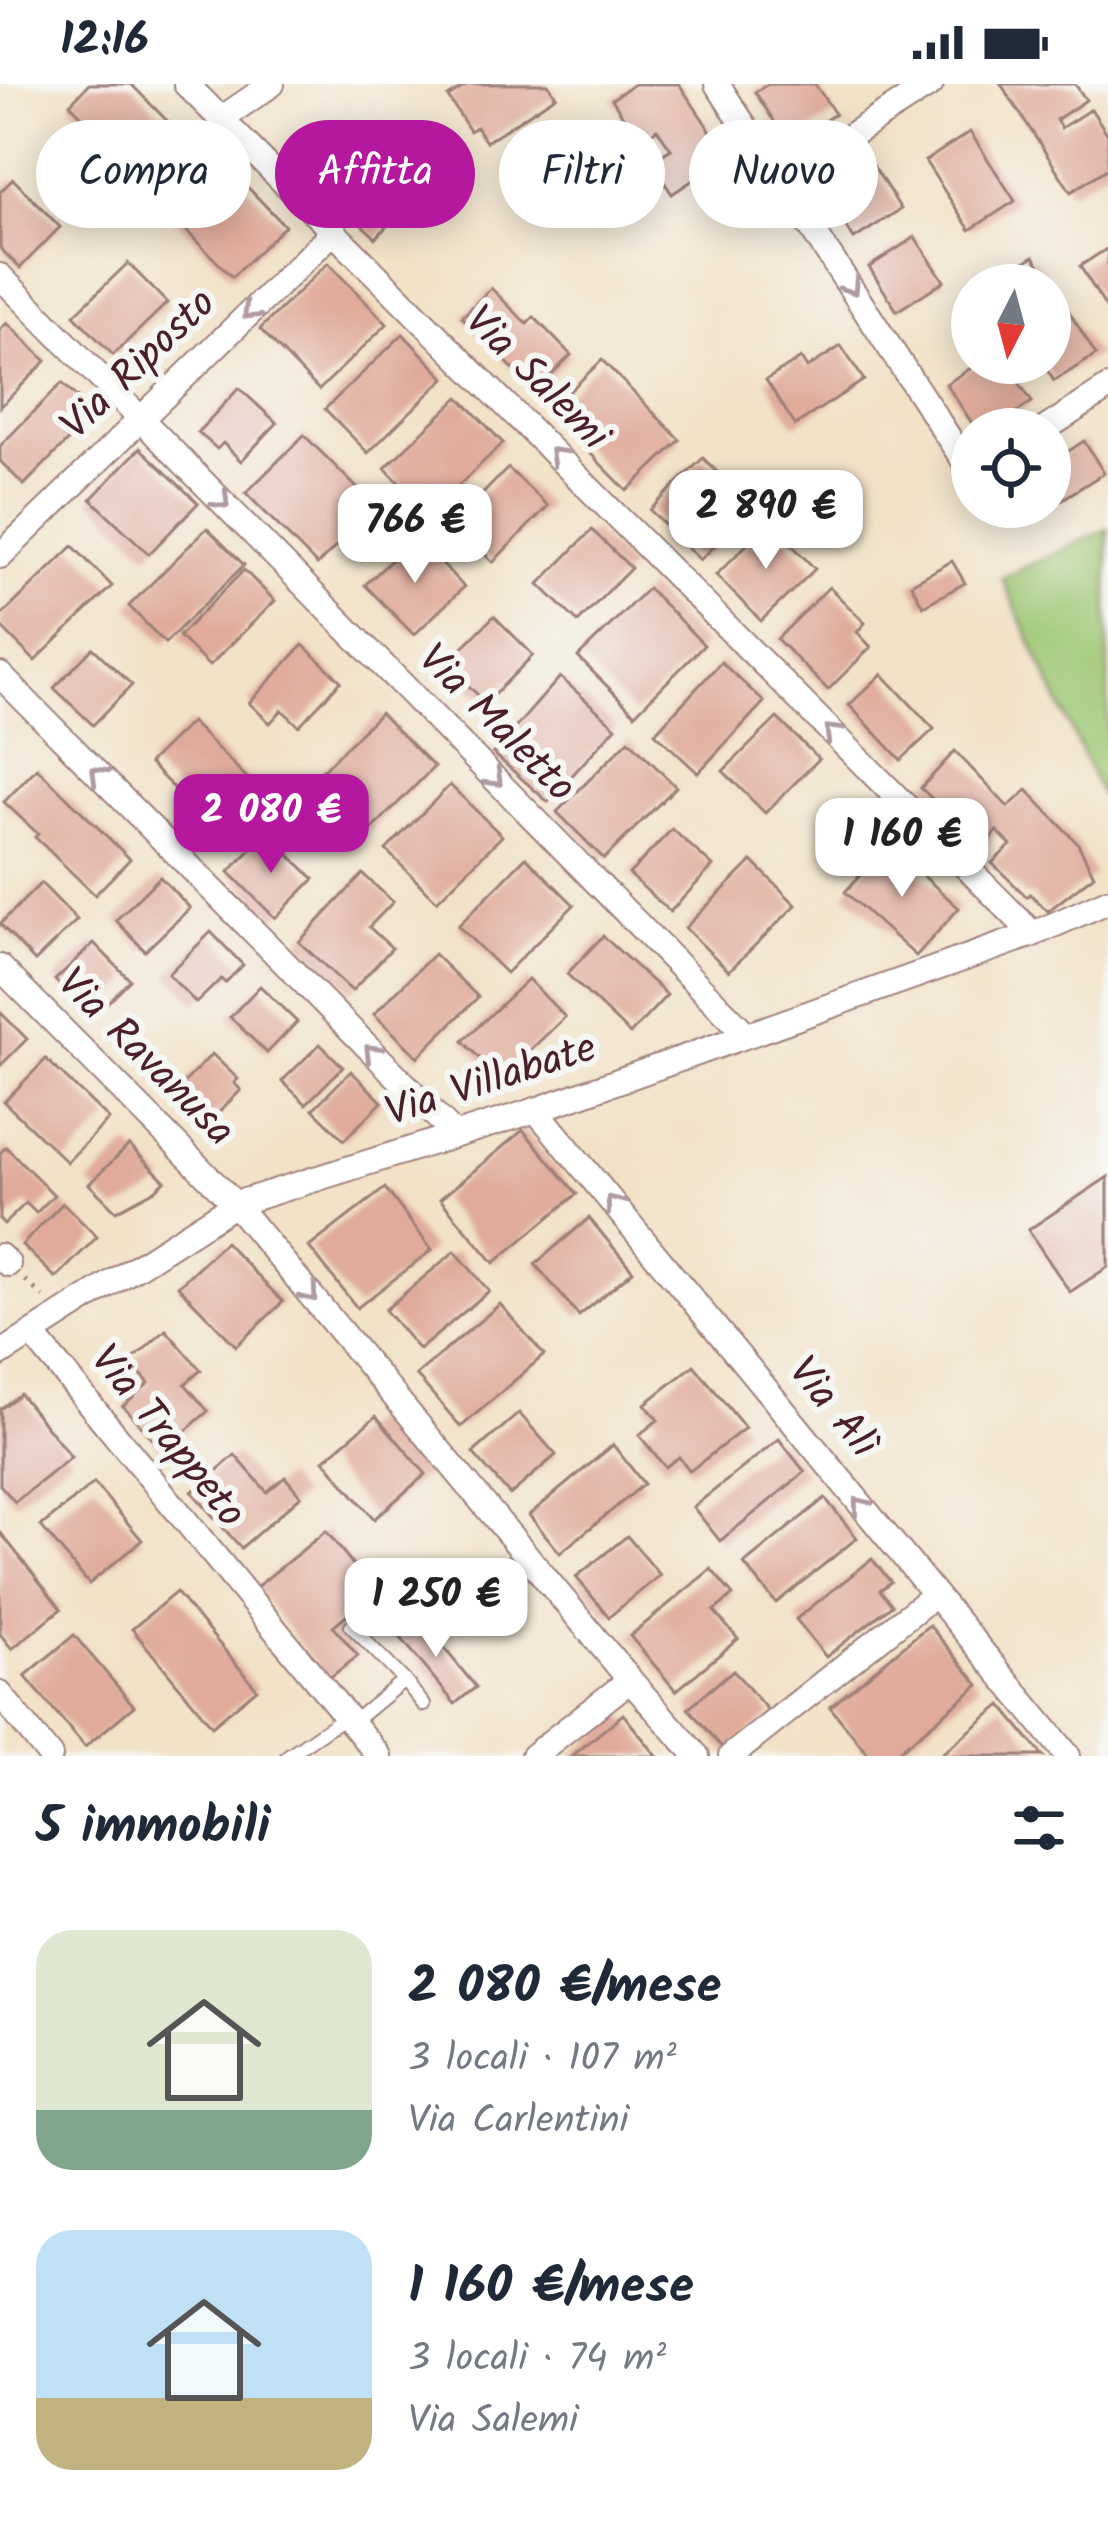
<!DOCTYPE html>
<html lang="it">
<head>
<meta charset="utf-8">
<style>
	body { margin:0; font-family:Kalam,sans-serif; background:#f2f2f3; color:#1f2937; height:100vh; display:flex; flex-direction:column; font-size:45px; white-space:nowrap }
	* { box-sizing:border-box; margin:0 }
	p { font-size:39px; color:#747a83 }
	.icon { flex:none; width:66px; height:66px; fill:none; stroke:currentColor; stroke-width:2; stroke-linecap:round; stroke-linejoin:round }
	.map { position:relative; height:1672px; overflow:hidden }
	.sheet { display:flex; flex-direction:column; background:#fff; flex:1 }
	.sheet>* { flex:none }
	.guide { position:absolute; left:36px; top:36px; width:1038px; height:108px; display:flex; gap:24px }
	.needle { width:78px; rotate:186deg }
	.tools { position:absolute; left:951px; top:180px; display:grid; gap:24px }
	.tools a { display:grid; place-items:center; width:120px; height:120px; border-radius:50%; background:#fff; box-shadow:0 6px 30px #0003; font-size:60px }
	.price { position:absolute; translate:-50% -102px; padding:0 27px; border-radius:24px; background:#fff; color:#222; font-size:39px; line-height:78px; filter:drop-shadow(0 3px 6px #0008) }
	.price::after { content:''; position:absolute; left:50%; top:72px; width:36px; height:27px; margin-left:-18px; background:inherit; clip-path:polygon(0 0,100% 0,50% 100%) }
	.price.on { background:#b5179e; color:#fff }
	ul { padding:0; list-style:none }
	li { display:flex; align-items:center; gap:36px; height:300px; padding:0 36px }
	li span { display:grid; place-items:center; flex:none; width:336px; height:240px; border-radius:36px; color:#555 }
	li>.icon { margin-inline-start:auto }
	span .icon { width:144px; height:144px; fill:#fffc; stroke-width:1 }
	li b { font-size:51px }
	h2 { display:flex; justify-content:space-between; align-items:center; height:144px; padding:0 36px; font-size:51px }
	.pill { padding:0 42px; border-radius:54px; background:#fff; box-shadow:0 6px 30px #0003; font-size:42px; line-height:108px }
	.pill.on { background:#b5179e; color:#fff }
	.status { display:flex; justify-content:space-between; align-items:center; height:84px; padding:0 60px; background:#fff; direction:ltr }
	.status svg { height:33px; fill:currentColor }
	.map>svg:first-child { display:block }
	.green { fill:#9dc773; stroke:#74734f; stroke-width:3 }
	.building { fill:#e0ab9b }
	.lines { fill:none; stroke-linecap:round; stroke-linejoin:round }
	.lane-casing { stroke:#9e807a; stroke-width:16 }
	.street-casing { stroke:#9e807a; stroke-width:28 }
	.path { stroke:#9e807a; stroke-width:4.5; stroke-dasharray:3 9; stroke-linecap:butt }
	.lane { stroke:#fff; stroke-width:12 }
	.street { stroke:#fff; stroke-width:24 }
	.oneway { stroke:#ae9aa0 }
	.labels { text-anchor:middle; dominant-baseline:central; stroke-width:12; stroke-linejoin:round; paint-order:stroke }
	.street-label { font-size:42px; fill:#4a1f2b; stroke:#f6f6f2 }
</style>
</head>
<body>
<div class="status"><b>12:16</b><svg viewBox="0 0 49 12"><path d="M0 12V9h3v3zM5 12V6h3v6zM10 12V3h3v9zM15 12V0h3v12zM26 1h20v11H26zM47 4h2v5h-2z"/></svg></div>
<div class="map">
<svg width="1108" height="1672" viewBox="0 0 1108 1672">
	<rect width="100%" height="100%" fill="#f6f6f2"/>
	<filter id="ink" filterUnits="userSpaceOnUse"><feTurbulence type="fractalNoise" baseFrequency=".00833" numOctaves="2"/><feDisplacementMap in="SourceGraphic" scale="24" xChannelSelector="R" yChannelSelector="G"/><feConvolveMatrix kernelMatrix="1 2 1 2 8 2 1 2 1" color-interpolation-filters="sRGB"/></filter>
	<filter id="wash" filterUnits="userSpaceOnUse"><feTurbulence type="fractalNoise" baseFrequency=".004" numOctaves="4" result="noise"/><feDisplacementMap in="SourceGraphic" scale="48" xChannelSelector="R" yChannelSelector="G"/><feGaussianBlur stdDeviation="2.7" result="paint"/><feColorMatrix in="noise" values="0 0 0 0 0 0 0 0 0 0 0 0 0 0 0 0 0 1.4 0 .05"/><feComposite in="paint" operator="in"/></filter>
	<g filter="url(#wash)">
		<rect width="100%" height="100%" fill="#f2e2c8"/>
		<polygon class="green" points="1108,445 1108,726 1002,494"/>
		<g id="blocks">
			<g class="building">
				<polygon points="89,0 131,0 177,47 153,71 131,48 114,64 70,20"/>
				<polygon points="469,0 548,0 556,12 486,58 476,43 470,47 448,13"/>
				<polygon points="634,0 679,0 728,73 672,110 651,78 671,65 657,45 639,57 612,15"/>
				<polygon points="768,0 815,0 835,30 789,60 755,8"/>
				<polygon points="1001,0 1075,0 1086,16 1056,36 1061,44 1091,25 1108,51 1108,84 1071,108"/>
				<polygon points="597,37 643,105 600,134 590,119 548,147 513,94"/>
				<polygon points="970,48 1015,117 970,146 925,77"/>
				<polygon points="205,59 285,142 232,193 151,111"/>
				<polygon points="867,72 901,125 854,155 843,138 835,143 812,108"/>
				<polygon points="380,78 416,111 376,154 340,121"/>
				<polygon points="13,95 60,143 20,184 0,164 0,108"/>
				<polygon points="915,153 944,197 897,227 869,183"/>
				<polygon points="1108,164 1108,227 1080,182"/>
				<polygon points="1034,172 1096,271 1054,297 1043,279 1050,279 1050,201 994,201 992,198"/>
				<polygon points="128,179 167,219 113,271 74,231"/>
				<polygon points="328,179 387,240 319,306 260,245"/>
				<polygon points="491,204 527,240 534,233 571,271 535,307 462,233"/>
				<polygon points="7,239 46,277 0,323 0,246"/>
				<polygon points="403,250 445,294 368,369 325,325"/>
				<polygon points="841,262 864,296 795,341 766,296 801,274 807,284"/>
				<polygon points="602,276 680,356 627,407 549,327"/>
				<polygon points="979,279 1006,279 1032,318 991,345 976,345 946,300"/>
				<polygon points="62,299 94,330 24,401 0,377 0,362"/>
				<polygon points="239,304 277,339 241,377 223,359 217,365 198,348"/>
				<polygon points="459,313 503,359 429,430 385,384"/>
				<polygon points="304,351 376,423 317,481 246,409"/>
				<polygon points="1084,357 1104,389 1050,423 1050,379"/>
				<polygon points="140,364 198,419 149,470 91,415"/>
				<polygon points="703,374 753,424 700,476 650,426"/>
				<polygon points="508,384 548,422 493,478 453,440"/>
				<polygon points="770,438 815,485 761,537 716,491"/>
				<polygon points="207,444 244,481 165,559 129,522"/>
				<polygon points="592,446 631,484 578,538 539,500"/>
				<polygon points="416,453 464,503 414,551 365,501"/>
				<polygon points="73,462 112,502 35,577 0,542 0,533"/>
				<polygon points="952,477 965,499 923,522 911,500"/>
				<polygon points="244,486 275,517 209,582 179,552"/>
				<polygon points="829,503 865,539 857,548 871,563 828,606 777,555"/>
				<polygon points="648,504 704,561 635,630 578,573"/>
				<polygon points="494,532 533,571 486,619 446,580"/>
				<polygon points="303,561 341,597 299,642 282,626 270,639 249,619"/>
				<polygon points="93,564 132,601 93,641 54,604"/>
				<polygon points="721,578 764,618 698,689 655,649"/>
				<polygon points="882,590 934,645 901,676 849,621"/>
				<polygon points="560,593 616,643 548,718 493,669"/>
				<polygon points="380,629 434,683 369,748 315,694"/>
				<polygon points="777,634 819,675 765,729 723,687"/>
				<polygon points="191,638 260,707 218,749 149,679"/>
				<polygon points="629,656 676,703 604,775 557,728"/>
				<polygon points="955,667 1008,723 1027,706 1078,760 1094,791 1048,827 1030,810 1027,813 992,779 1011,761 997,747 982,763 921,704"/>
				<polygon points="37,684 130,775 95,811 35,753 38,750 4,718"/>
				<polygon points="450,701 502,752 437,817 386,766"/>
				<polygon points="672,745 713,782 670,828 629,790"/>
				<polygon points="267,749 314,795 275,834 229,788"/>
				<polygon points="888,760 959,824 916,872 845,808"/>
				<polygon points="526,773 574,821 506,889 458,842"/>
				<polygon points="752,777 796,821 729,887 685,844"/>
				<polygon points="363,790 393,818 369,843 392,864 352,907 299,858"/>
				<polygon points="160,793 190,824 145,867 116,836"/>
				<polygon points="41,799 77,836 35,877 0,840"/>
				<polygon points="211,848 243,881 225,899 221,895 196,919 168,890"/>
				<polygon points="603,852 667,911 630,950 567,890"/>
				<polygon points="94,859 130,896 92,934 55,896"/>
				<polygon points="434,870 478,913 418,973 374,930"/>
				<polygon points="528,895 565,933 500,995 463,957"/>
				<polygon points="260,902 297,938 267,969 230,933"/>
				<polygon points="0,928 27,955 0,982"/>
				<polygon points="320,960 343,983 306,1020 282,997"/>
				<polygon points="212,970 238,995 234,999 241,1006 201,1046 169,1014"/>
				<polygon points="46,975 109,1035 67,1078 4,1018"/>
				<polygon points="351,987 382,1018 344,1056 313,1025"/>
				<polygon points="523,1046 577,1110 494,1179 440,1115"/>
				<polygon points="129,1061 165,1097 155,1106 116,1127 89,1100"/>
				<polygon points="6,1063 54,1111 36,1129 26,1119 4,1140 0,1136 0,1069"/>
				<polygon points="1108,1093 1108,1183 1070,1208 1028,1146"/>
				<polygon points="385,1104 432,1166 357,1224 309,1163"/>
				<polygon points="63,1119 97,1153 56,1194 22,1161"/>
				<polygon points="589,1134 633,1187 579,1232 535,1180"/>
				<polygon points="225,1158 283,1218 236,1262 178,1202"/>
				<polygon points="455,1167 489,1207 419,1266 385,1226"/>
				<polygon points="500,1220 544,1271 461,1343 416,1291"/>
				<polygon points="166,1246 201,1286 185,1300 208,1327 163,1367 123,1322 149,1299 130,1278"/>
				<polygon points="694,1281 745,1344 690,1387 679,1373 665,1383 639,1351 658,1336 645,1320"/>
				<polygon points="20,1310 71,1373 15,1418 0,1401 0,1325"/>
				<polygon points="519,1329 556,1371 510,1411 473,1369"/>
				<polygon points="376,1332 426,1390 374,1435 324,1376"/>
				<polygon points="779,1355 805,1388 720,1457 693,1423"/>
				<polygon points="613,1361 644,1400 560,1469 529,1431"/>
				<polygon points="235,1371 267,1408 285,1393 301,1412 241,1464 192,1408"/>
				<polygon points="94,1399 142,1456 89,1500 41,1442"/>
				<polygon points="825,1414 857,1454 776,1519 744,1480"/>
				<polygon points="326,1447 375,1508 333,1542 358,1572 328,1595 255,1504"/>
				<polygon points="0,1448 61,1525 12,1565 0,1550"/>
				<polygon points="627,1452 660,1491 609,1533 576,1493"/>
				<polygon points="872,1475 891,1498 880,1506 892,1521 826,1573 796,1535"/>
				<polygon points="711,1485 733,1511 714,1527 738,1555 676,1607 630,1552"/>
				<polygon points="176,1508 257,1605 212,1642 132,1545"/>
				<polygon points="418,1532 476,1603 455,1620 397,1549"/>
				<polygon points="929,1541 979,1601 893,1672 870,1672 830,1623"/>
				<polygon points="74,1551 134,1622 85,1663 25,1592"/>
				<polygon points="733,1586 771,1630 726,1668 688,1624"/>
				<polygon points="1001,1621 1043,1672 939,1672"/>
				<polygon points="623,1630 657,1672 572,1672"/>
			</g>
		</g>
	</g>
	<g filter="url(#ink)">
		<use href="#blocks" fill-opacity="0" stroke="#9e807a" stroke-width="3"/>
		<g class="lines">
			<g class="lane-casing">
				<g id="lane">
					<polyline points="351,1542 404,1596 424,1621"/>
					<polyline points="353,1638 404,1596"/>
					<polyline points="287,1672 346,1632"/>
				</g>
			</g>
			<g class="street-casing">
				<g id="street">
					<polyline points="186,0 1033,850"/>
					<polyline points="717,0 972,389"/>
					<polyline points="221,35 272,0"/>
					<polyline points="781,96 931,0"/>
					<polyline points="0,192 746,950"/>
					<polyline points="1045,345 1108,304"/>
					<polyline points="0,472 334,147"/>
					<polyline points="0,591 455,1051"/>
					<polyline points="0,883 235,1120 630,1596 697,1672"/>
					<polyline points="536,1026 1068,1672"/>
					<polyline points="0,1172 8,1180"/>
					<polyline points="33,1251 379,1672"/>
					<polyline points="0,1270 235,1120 536,1026 1033,850 1108,817"/>
					<polyline points="0,1610 50,1672"/>
					<polyline points="533,1672 630,1596"/>
					<polyline points="731,1672 934,1511"/>
				</g>
			</g>
			<polyline class="path" points="25,1196 43,1213"/>
			<use href="#lane" class="lane"/>
			<use href="#street" class="street"/>
		</g>
		<defs><path id="oneway-chevron" d="M-2-3.5L2.5 0L-2 3.5" fill="none" stroke-width="1.6" stroke-linecap="round" stroke-linejoin="round" transform="scale(3)"/></defs>
		<g class="oneway">
			<use href="#oneway-chevron" transform="translate(851 203) rotate(57)"/>
			<use href="#oneway-chevron" transform="translate(250 228) rotate(136)"/>
			<use href="#oneway-chevron" transform="translate(557 371) rotate(-135)"/>
			<use href="#oneway-chevron" transform="translate(222 417) rotate(45)"/>
			<use href="#oneway-chevron" transform="translate(832 648) rotate(-135)"/>
			<use href="#oneway-chevron" transform="translate(98 690) rotate(-135)"/>
			<use href="#oneway-chevron" transform="translate(495 695) rotate(45)"/>
			<use href="#oneway-chevron" transform="translate(372 968) rotate(-135)"/>
			<use href="#oneway-chevron" transform="translate(613 1119) rotate(-129)"/>
			<use href="#oneway-chevron" transform="translate(310 1210) rotate(50)"/>
			<use href="#oneway-chevron" transform="translate(860 1421) rotate(-129)"/>
		</g>
	</g>
	<g class="labels">
		<g class="street-label">
			<text transform="translate(139 281) rotate(-44)">Via Riposto</text>
			<text transform="translate(536 295) rotate(45)">Via Salemi</text>
			<text transform="translate(496 640) rotate(45)">Via Maletto</text>
			<text transform="translate(145 974) rotate(45)">Via Ravanusa</text>
			<text transform="translate(491 997) rotate(-18)">Via Villabate</text>
			<text transform="translate(832 1324) rotate(51)">Via Alì</text>
			<text transform="translate(167 1353) rotate(51)">Via Trappeto</text>
		</g>
	</g>
</svg>
<div class="tools">
<a><svg class="needle" viewBox="-14 -14 28 28"><path d="M0-13l5 13h-10z" fill="#e53935"/><path d="M0 13l5-13h-10z" fill="#747a83"/></svg></a>
<a><svg class="icon" aria-label="locate" viewBox="0 0 24 24"><circle cx="12" cy="12" r="6"/><path d="M12 2v4M12 18v4M2 12h4M18 12h4"/></svg></a>
</div>
<b class="price" style="left:766px;top:488px">2 890 €</b>
<b class="price" style="left:415px;top:502px">766 €</b>
<b class="price on" style="left:271px;top:792px">2 080 €</b>
<b class="price" style="left:902px;top:816px">1 160 €</b>
<b class="price" style="left:436px;top:1576px">1 250 €</b>
<div class="guide">
<a class="pill">Compra</a>
<a class="pill on">Affitta</a>
<a class="pill">Filtri</a>
<a class="pill">Nuovo</a>
</div>
</div>
<section class="sheet">
<h2>5 immobili<svg class="icon" aria-label="filters" viewBox="0 0 24 24"><path d="M4 7h16M4 17h16"/><circle cx="9" cy="7" r="2"/><circle cx="15" cy="17" r="2"/></svg></h2>
<ul>
<li><span style="background:linear-gradient(#dfe7d0 75%,#7fa58c 0)"><svg class="icon" aria-label="home" viewBox="0 0 24 24"><path d="M3 11l9-7 9 7M6 9v11h12V9"/></svg></span><div><b>2 080 €/mese</b><p>3 locali · 107 m²</p><p>Via Carlentini</p></div></li>
<li><span style="background:linear-gradient(#bfe0f5 70%,#c2b280 0)"><svg class="icon" aria-label="home" viewBox="0 0 24 24"><path d="M3 11l9-7 9 7M6 9v11h12V9"/></svg></span><div><b>1 160 €/mese</b><p>3 locali · 74 m²</p><p>Via Salemi</p></div></li>
</ul>
</section>
</body>
</html>
